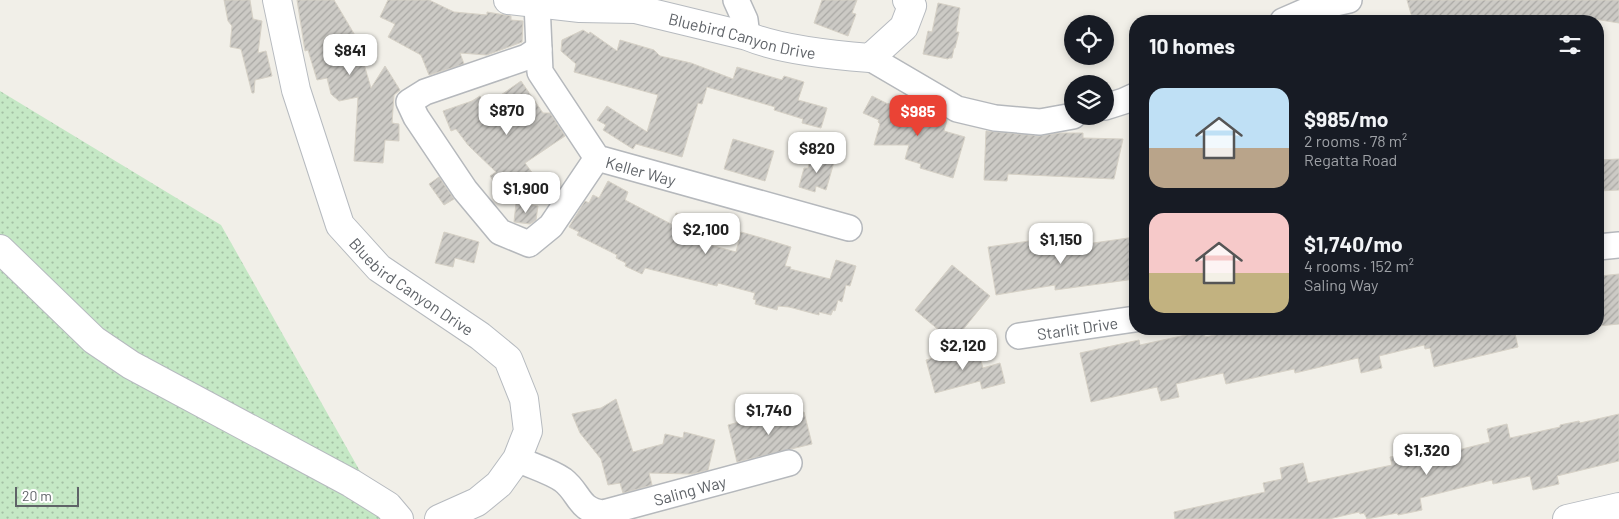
<!DOCTYPE html>
<html lang="en">
<head>
<meta charset="utf-8">
<style>
	body { margin:0; font-family:Barlow,sans-serif; background:#20242c; color:#f1f3f6; height:100vh; display:flex; flex-direction:column; font-size:19px; white-space:nowrap }
	* { box-sizing:border-box; margin:0 }
	p { font-size:16px; color:#9ea1a6 }
	.icon { flex:none; width:28px; height:28px; fill:none; stroke:currentColor; stroke-width:2; stroke-linecap:round; stroke-linejoin:round }
	.map { position:relative; flex:1; overflow:hidden }
	.panel { position:absolute; left:1129px; top:15px; width:475px; height:320px; display:flex; flex-direction:column; background:#171b24; border-radius:20px; box-shadow:0 2px 8px #0003 }
	.panel>* { flex:none }
	.fabs { position:absolute; left:1064px; top:15px; display:grid; gap:10px }
	.fabs a { display:grid; place-items:center; width:50px; height:50px; border-radius:50%; background:#171b24; box-shadow:0 2px 8px #0003; font-size:25px }
	.scale { position:absolute; left:15px; bottom:12px; width:64px; box-sizing:border-box; padding-left:5px; border:2px solid #5f6368; border-top:0; font-size:14px; line-height:18px; white-space:nowrap; color:#5f6368; -webkit-text-stroke:4px #fff; paint-order:stroke }
	.price { position:absolute; translate:-50% -42px; padding:0 11px; border-radius:10px; background:#fff; color:#222; font-size:16px; line-height:32px; filter:drop-shadow(0 1px 2px #0008) }
	.price::after { content:''; position:absolute; left:50%; top:30px; width:15px; height:11px; margin-left:-8px; background:inherit; clip-path:polygon(0 0,100% 0,50% 100%) }
	.price.active { background:#ea4335; color:#fff }
	ul { padding:0; list-style:none }
	li { display:flex; align-items:center; gap:15px; height:125px; padding:0 20px }
	li span { display:grid; place-items:center; flex:none; width:140px; height:100px; border-radius:15px; color:#555 }
	li>.icon { margin-inline-start:auto }
	span .icon { width:60px; height:60px; fill:#fffc; stroke-width:1 }
	li b { font-size:21px }
	h2 { display:flex; justify-content:space-between; align-items:center; height:60px; padding:0 20px; font-size:21px }
	.map>svg:first-child { display:block }
	.grass { fill:url(#grass-dots) }
	.building { fill:url(#building-hatch); stroke:#d6d1c6 }
	.lines { fill:none; stroke-linecap:round; stroke-linejoin:round }
	.street-casing { stroke:#b5b8bc; stroke-width:28 }
	.secondary-casing { stroke:#b6babf; stroke-width:30 }
	.street { stroke:#fff; stroke-width:25 }
	.secondary { stroke:#fff; stroke-width:28 }
	.labels { text-anchor:middle; dominant-baseline:central; stroke-width:4.5; stroke-linejoin:round; paint-order:stroke }
	.street-label { font-size:16px; fill:#5f6368; stroke:#fff }
</style>
</head>
<body>
<div class="map">
<svg width="1619" height="519" viewBox="0 0 1619 519">
	<defs>
		<pattern id="grass-dots" width="8" height="8" patternUnits="userSpaceOnUse" patternTransform="scale(1.25)"><rect width="8" height="8" fill="#c5e8c5"/><path d="M2 2h.1M6 6h.1" fill="none" stroke="#a3c0a4" stroke-width="1.8" stroke-linecap="round"/></pattern>
		<pattern id="building-hatch" width="6" height="6" patternUnits="userSpaceOnUse" patternTransform="scale(1.25)"><rect width="6" height="6" fill="#cccac5"/><path d="M-1 1l2-2M0 6l6-6M5 7l2-2" fill="none" stroke="#a9a8a4"/></pattern>
	</defs>
	<rect width="100%" height="100%" fill="#f1efe8"/>
	<polygon class="grass" points="0,91 221,225 387,519 0,519"/>
	<g class="building">
		<polygon points="224,0 250,0 253,19 262,21 258,53 266,51 272,76 255,80 254,93 252,93 241,49 230,47 232,26 228,21"/>
		<polygon points="297,0 334,0 356,37 371,88 385,66 400,90 394,95 392,123 399,124 399,141 385,140 383,163 354,161 358,97 339,101 331,94 327,78 317,80 308,50 305,51"/>
		<polygon points="388,0 429,0 454,12 487,15 487,12 511,16 511,20 523,21 522,42 487,55 460,53 464,64 429,75 421,55 388,37 395,24 380,17"/>
		<polygon points="822,0 857,0 852,13 856,14 848,36 814,23"/>
		<polygon points="1407,0 1619,0 1619,23 1594,19 1593,21 1528,21 1496,18 1497,21 1413,21"/>
		<polygon points="938,3 960,8 956,32 959,32 955,48 954,48 952,58 949,58 948,59 923,54 928,31 932,32"/>
		<polygon points="583,30 589,34 590,32 617,51 620,40 654,50 660,56 691,63 733,79 737,67 782,80 784,76 804,82 798,100 827,108 821,128 802,123 803,119 774,110 775,107 707,87 702,104 698,103 682,157 636,144 633,149 603,130 606,125 597,120 607,106 647,132 658,95 574,72 576,64 561,51 562,40"/>
		<polygon points="521,81 543,113 550,113 565,136 525,163 539,182 509,203 490,176 496,172 468,145 456,129 451,131 443,111 472,101 480,96 482,99 483,98 488,104"/>
		<polygon points="872,96 888,104 889,103 917,118 920,108 935,113 947,120 944,131 965,137 953,178 920,168 921,164 905,159 909,145 874,145 880,124 878,122 879,120 863,113"/>
		<polygon points="986,131 1039,136 1060,133 1083,133 1083,138 1123,139 1114,179 1008,174 1007,181 984,180"/>
		<polygon points="733,139 774,151 765,181 724,169"/>
		<polygon points="811,156 834,162 826,190 816,186 815,192 799,187 804,168 808,168"/>
		<polygon points="1619,159 1619,190 1598,191 1598,160"/>
		<polygon points="439,177 454,199 444,205 429,184"/>
		<polygon points="608,181 628,192 625,200 673,225 676,213 697,219 692,239 699,241 699,242 736,252 741,232 762,238 791,247 785,266 791,267 790,269 830,279 836,260 856,266 850,286 846,285 842,302 838,300 835,311 833,310 831,315 819,312 819,315 789,307 778,306 777,310 755,304 756,300 753,299 755,293 718,283 717,286 645,268 642,274 625,266 626,263 616,258 617,255 577,235 579,232 569,227 585,201 589,203 593,195 599,198"/>
		<polygon points="516,203 538,206 536,220 530,224 514,222"/>
		<polygon points="444,232 479,242 474,263 455,258 453,267 435,263"/>
		<polygon points="1135,237 1135,279 1055,290 1055,285 996,295 988,247 1043,239 1045,250"/>
		<polygon points="952,265 990,296 953,342 915,310"/>
		<polygon points="1619,274 1619,324 1598,326 1598,293 1602,293 1600,276"/>
		<polygon points="1243,329 1514,329 1518,347 1434,367 1430,348 1425,349 1424,345 1379,356 1382,368 1361,373 1358,358 1295,373 1294,369 1226,384 1223,373 1176,384 1179,397 1161,401 1157,387 1091,402 1080,353 1139,340 1140,345 1204,331 1205,337"/>
		<polygon points="977,346 983,368 1000,363 1005,383 982,389 980,381 935,393 926,360"/>
		<polygon points="616,399 633,452 663,444 665,434 683,438 684,432 715,440 708,470 692,474 649,473 652,485 623,493 620,483 608,485 601,459 580,433 572,414 601,408"/>
		<polygon points="804,412 812,444 737,462 728,425 762,416 763,422"/>
		<polygon points="1619,414 1619,461 1557,476 1559,484 1533,490 1530,476 1493,484 1492,480 1420,498 1422,510 1398,515 1397,513 1367,519 1364,513 1360,514 1359,512 1329,519 1175,519 1174,512 1265,492 1263,483 1282,479 1280,468 1303,463 1308,483 1392,465 1390,457 1412,453 1414,461 1455,453 1458,451 1458,450 1490,442 1487,429 1507,424 1510,438 1560,427 1560,425 1579,421 1580,423"/>
	</g>
	<g class="lines">
		<g class="street-casing">
			<g id="street">
				<polyline points="736,0 745,20 747,36"/>
				<path id="s1" d="M 537,3 L 540,72 L 597,158 L 849,228"/>
				<polyline points="1283,21 1313,8 1349,0"/>
				<polyline points="539,49 527,57 425,92 409,102 416,117 465,190 500,232 529,244 551,226 597,158"/>
				<polyline points="870,58 957,109 995,118 1040,122 1073,116"/>
				<polyline points="1105,107 1124,101 1135,96"/>
				<polyline points="1598,247 1619,245"/>
				<path id="s2" d="M 1019,336 L 1135,319"/>
				<path id="s3" d="M 517,459 C 532,466 550,471 563,480 C 580,493 578,510 603,513 L 789,463"/>
			</g>
		</g>
		<g class="secondary-casing">
			<g id="secondary">
				<path id="s4" d="M 277,0 L 296,90 L 340,225 L 379,268 L 480,336 L 508,359 L 524,399 L 528,431 L 517,459 L 499,484 L 477,502 L 439,519"/>
				<path id="s5" d="M 508,0 L 580,8 L 635,9 L 747,36 C 781,50 832,55 870,58 L 904,27 L 912,6 L 907,0"/>
				<polyline points="0,249 94,340 131,365 351,483 388,506 399,519"/>
				<polyline points="1567,519 1619,507"/>
			</g>
		</g>
		<use href="#street" class="street"/>
		<use href="#secondary" class="secondary"/>
	</g>
	<g class="labels">
		<g class="street-label">
			<text stroke="none"><textPath href="#s5" startOffset="238">Bluebird Canyon Drive</textPath></text>
			<text stroke="none"><textPath href="#s1" startOffset="218">Keller Way</textPath></text>
			<text stroke="none"><textPath href="#s4" startOffset="329">Bluebird Canyon Drive</textPath></text>
			<text stroke="none"><textPath href="#s2" startOffset="59">Starlit Drive</textPath></text>
			<text stroke="none"><textPath href="#s3" startOffset="194">Saling Way</textPath></text>
		</g>
	</g>
</svg>
<div class="fabs">
<a><svg class="icon" aria-label="locate" viewBox="0 0 24 24"><circle cx="12" cy="12" r="6"/><path d="M12 2v4M12 18v4M2 12h4M18 12h4"/></svg></a>
<a><svg class="icon" aria-label="layers" viewBox="0 0 24 24"><path d="M12 4l9 5-9 5-9-5zM3 14l9 5 9-5"/></svg></a>
</div>
<div class="scale">20 m</div>
<b class="price" style="left:350px;top:76px">$841</b>
<b class="price" style="left:507px;top:136px">$870</b>
<b class="price active" style="left:918px;top:137px">$985</b>
<b class="price" style="left:817px;top:174px">$820</b>
<b class="price" style="left:526px;top:214px">$1,900</b>
<b class="price" style="left:706px;top:255px">$2,100</b>
<b class="price" style="left:1061px;top:265px">$1,150</b>
<b class="price" style="left:963px;top:371px">$2,120</b>
<b class="price" style="left:769px;top:436px">$1,740</b>
<b class="price" style="left:1427px;top:476px">$1,320</b>
<section class="panel">
<h2>10 homes<svg class="icon" aria-label="filters" viewBox="0 0 24 24"><path d="M4 7h16M4 17h16"/><circle cx="9" cy="7" r="2"/><circle cx="15" cy="17" r="2"/></svg></h2>
<ul>
<li><span style="background:linear-gradient(#bfe0f5 60%,#b9a48a 0)"><svg class="icon" aria-label="home" viewBox="0 0 24 24"><path d="M3 11l9-7 9 7M6 9v11h12V9"/></svg></span><div><b>$985/mo</b><p>2 rooms · 78 m²</p><p>Regatta Road</p></div></li>
<li><span style="background:linear-gradient(#f6c9c9 60%,#c2b280 0)"><svg class="icon" aria-label="home" viewBox="0 0 24 24"><path d="M3 11l9-7 9 7M6 9v11h12V9"/></svg></span><div><b>$1,740/mo</b><p>4 rooms · 152 m²</p><p>Saling Way</p></div></li>
</ul>
</section>
</div>
</body>
</html>
